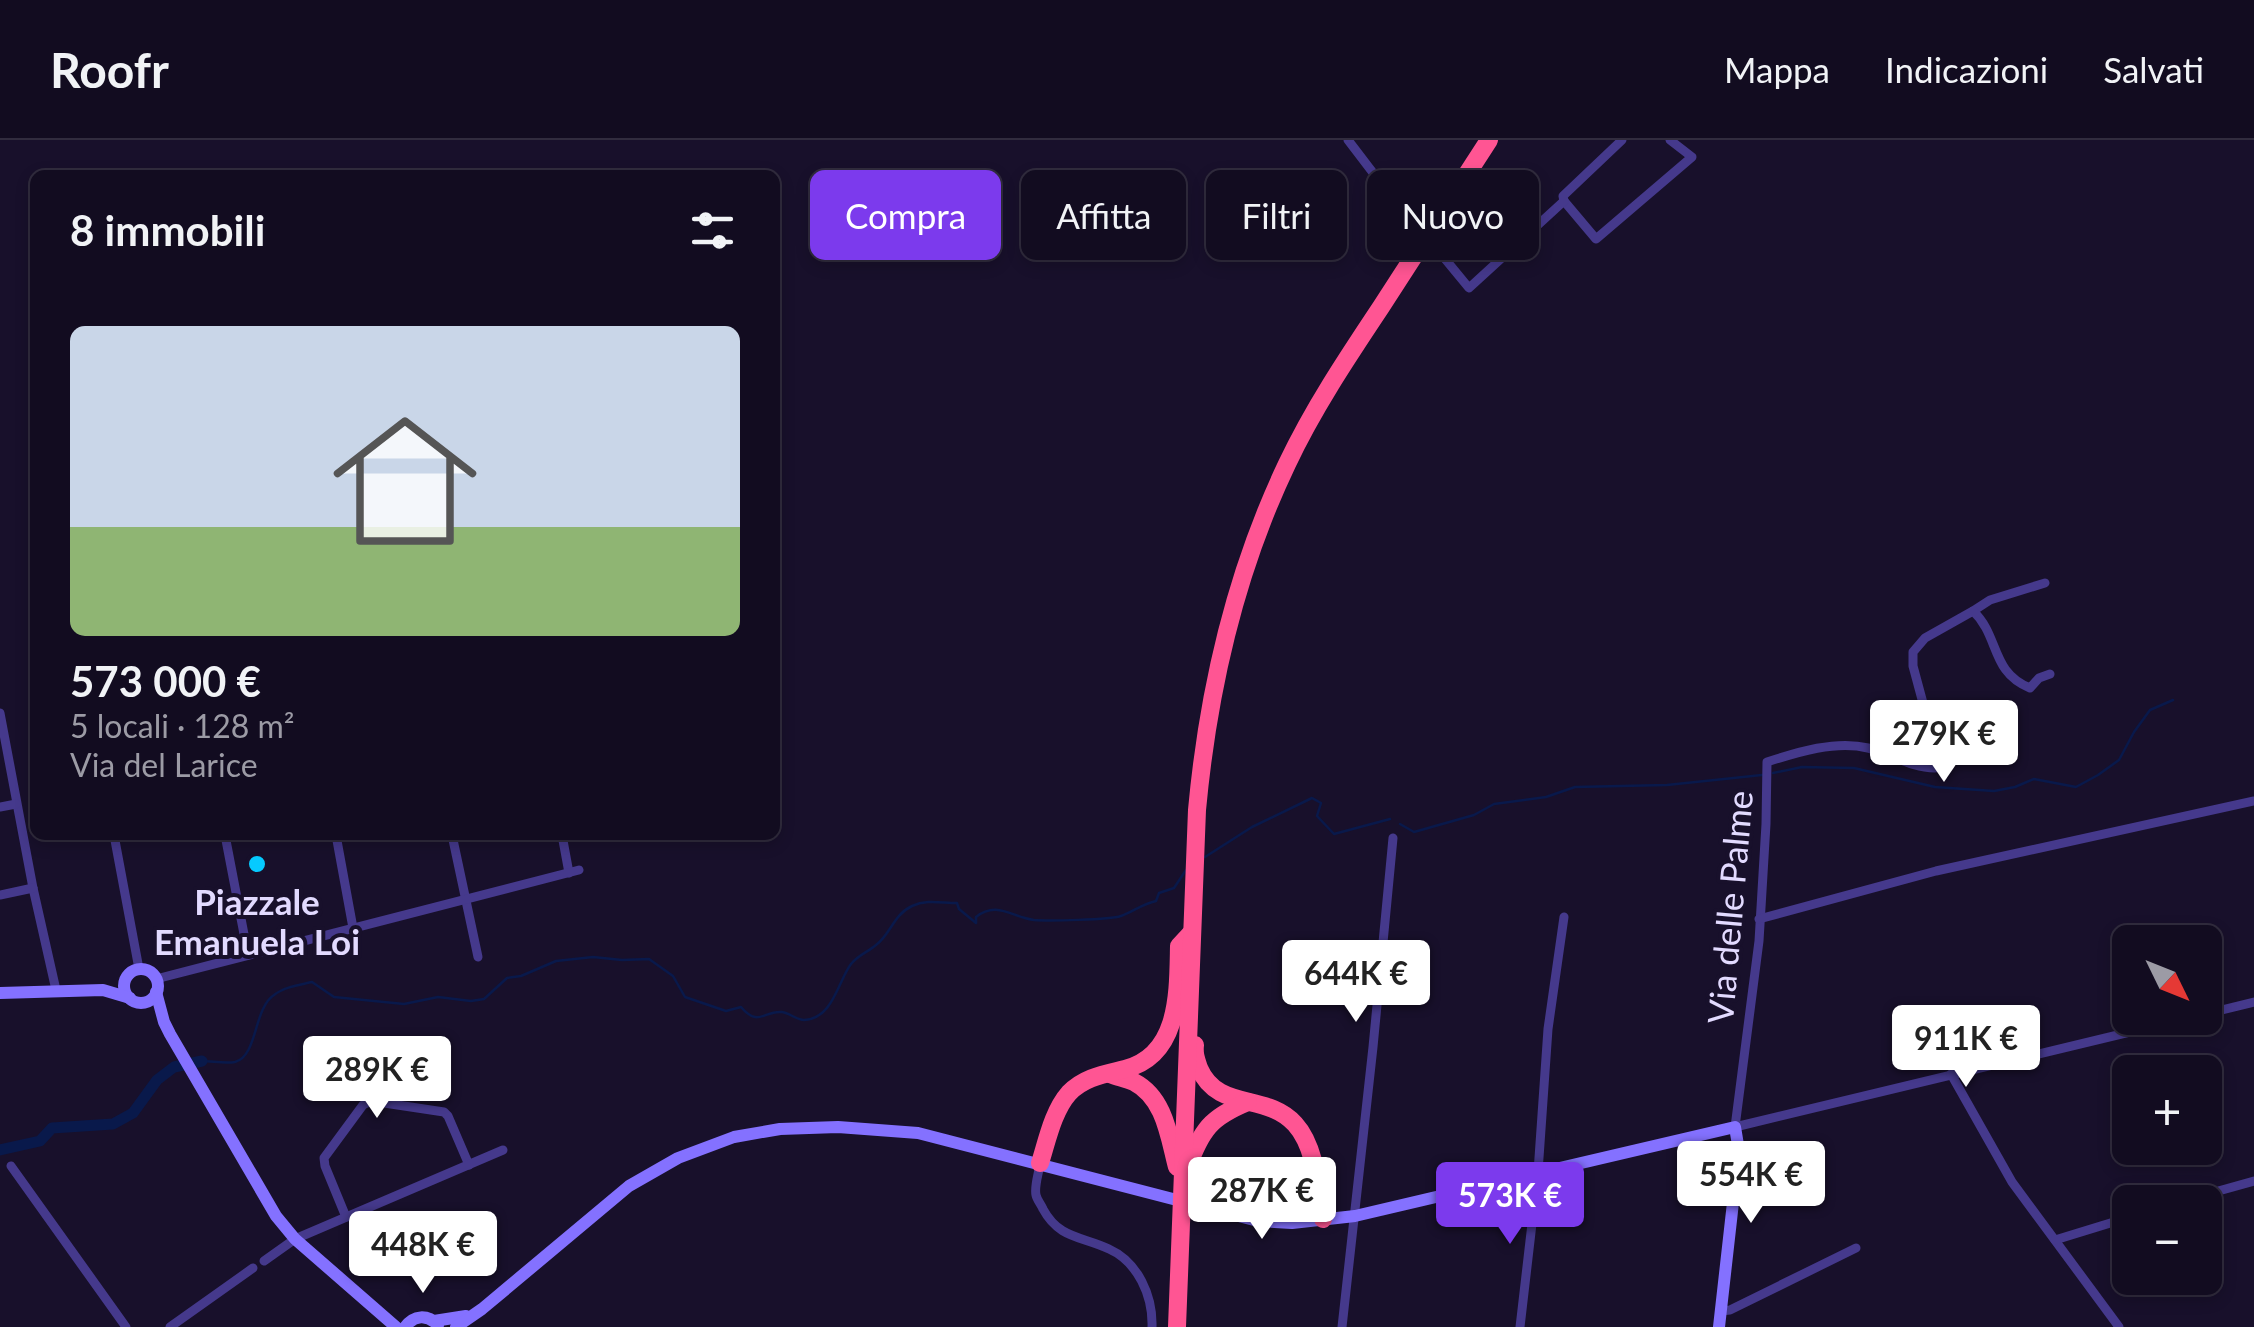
<!DOCTYPE html>
<html lang="it">
<head>
<meta charset="utf-8">
<style>
	body { margin:0; font-family:Lato,sans-serif; background:#1b1529; color:#f1f3f6; height:100vh; display:flex; flex-direction:column; font-size:38px; white-space:nowrap }
	* { box-sizing:border-box; margin:0 }
	p { font-size:32px; color:#9c9ba5 }
	.icon { flex:none; width:55px; height:55px; fill:none; stroke:currentColor; stroke-width:2; stroke-linecap:round; stroke-linejoin:round }
	.map { position:relative; flex:1; overflow:hidden }
	.sheet { position:absolute; left:30px; top:30px; width:750px; height:670px; display:flex; flex-direction:column; background:#120c20; border-radius:15px; box-shadow:0 5px 15px #0003,0 0 0 2px #312c3e }
	.sheet>* { flex:none }
	.hud { position:absolute; left:810px; top:30px; width:950px; height:90px; display:flex; gap:20px }
	.needle { width:65px; rotate:133deg }
	.tools { position:absolute; left:2112px; top:785px; display:grid; gap:20px }
	.tools a { display:grid; place-items:center; width:110px; height:110px; border-radius:15px; background:#120c20; box-shadow:0 5px 15px #0003,0 0 0 2px #312c3e; font-size:50px }
	.price { position:absolute; translate:-50% -85px; padding:0 22px; border-radius:10px; background:#fff; color:#222; font-size:32px; line-height:65px; filter:drop-shadow(0 2px 5px #0008) }
	.price::after { content:''; position:absolute; left:50%; top:60px; width:30px; height:22px; margin-left:-15px; background:inherit; clip-path:polygon(0 0,100% 0,50% 100%) }
	.price.active { background:#7c3aed; color:#fff }
	ul { padding:0; list-style:none }
	li { display:grid; align-content:center; gap:20px; height:530px; padding:0 40px }
	li+li { border-top:2px solid #312c3e }
	li span { display:grid; place-items:center; height:310px; border-radius:15px; color:#555 }
	li>.icon { margin-inline-start:auto }
	span .icon { width:180px; height:180px; fill:#fffc; stroke-width:1 }
	li b { font-size:42px }
	h2 { display:flex; justify-content:space-between; align-items:center; height:120px; padding:0 40px; font-size:42px }
	.tag { padding:0 35px; border-radius:15px; background:#120c20; box-shadow:0 5px 15px #0003,0 0 0 2px #312c3e; font-size:35px; line-height:90px }
	.tag.active { background:#7c3aed; color:#fff }
	header { display:flex; align-items:center; gap:60px; box-sizing:border-box; height:140px; padding:0 50px; background:#120c20; border-bottom:2px solid #312c3e }
	header strong { font-size:48px }
	nav { display:flex; gap:55px; margin-inline-start:auto; font-size:35px }
	.map>svg:first-child { display:block }
	.lines { fill:none; stroke-linecap:round; stroke-linejoin:round }
	.stream { stroke:#09194b; stroke-width:2.5 }
	.canal { stroke:#09194b; stroke-width:11 }
	.street { stroke:#45398c; stroke-width:9 }
	.secondary { stroke:#8471ff; stroke-width:12 }
	.highway { stroke:#ff5593; stroke-width:18 }
	.poi-dot { fill:#06caff; stroke:#18102b; stroke-width:4 }
	.labels { text-anchor:middle; dominant-baseline:central; stroke-width:8; stroke-linejoin:round; paint-order:stroke }
	.poi-label { font-size:35px; font-weight:bold; fill:#e2daff; stroke:#18102b }
	.street-label { font-size:35px; fill:#e2daff; stroke:#18102b }
</style>
</head>
<body>
<header>
<strong>Roofr</strong>
<nav><a>Mappa</a><a>Indicazioni</a><a>Salvati</a></nav>
</header>
<div class="map">
<svg width="2254" height="1187" viewBox="0 0 2254 1187">
	<rect width="100%" height="100%" fill="#18102b"/>
	<g class="lines">
		<g class="stream">
			<polyline points="1773,633 1802,627 1854,628 1935,647 1994,651 2015,647 2034,639 2076,647 2098,635 2119,620 2134,592 2150,570 2173,560"/>
			<polyline points="1400,684 1414,692 1474,675 1494,664 1546,657 1575,647 1667,645 1762,635"/>
			<polyline points="1205,717 1252,687 1312,658 1321,663 1317,676 1334,694 1390,679"/>
			<path d="M 202,921 C 212,921 225,924 235,922 C 258,916 253,869 274,855 C 284,847 299,845 312,842 L 334,857 L 404,864 L 438,857 L 471,861 L 484,859 L 507,838 L 521,836 L 556,821 L 593,817 L 622,820 L 649,819 L 673,836 L 685,857 L 726,871 L 741,867 C 759,888 764,870 782,872 C 790,873 796,880 804,880 C 833,879 838,841 851,824 C 858,815 868,812 876,805 C 891,794 893,775 912,766 C 927,759 941,763 957,763 L 959,769 L 976,783 L 976,777 C 997,760 1013,778 1034,780 C 1048,781 1109,780 1121,776 C 1133,772 1142,764 1156,761 L 1159,753 L 1174,748 L 1186,730"/>
		</g>
		<polyline class="canal" points="0,1010 40,1001 52,988 113,984 133,973 157,940 174,927 202,921"/>
		<g class="street">
			<polyline points="1348,0 1406,76"/>
			<polyline points="1564,61 1596,99 1692,17 1670,0"/>
			<polyline points="1427,97 1469,148 1564,61 1563,56 1622,0"/>
			<polyline points="1973,471 1990,460 2045,443"/>
			<path d="M 2050,534 L 2039,538 L 2030,548 C 1990,532 2000,496 1973,471 L 1925,498 L 1913,512 L 1913,526 L 1937,615 L 1935,628 C 1910,628 1893,614 1868,608 C 1836,600 1798,612 1767,622 L 1766,684 L 1759,801 L 1735,987 L 2188,878"/>
			<polyline points="0,573 33,748 56,850"/>
			<polyline points="0,667 16,664"/>
			<polyline points="114,695 139,829"/>
			<polyline points="225,695 248,815"/>
			<polyline points="336,695 353,788"/>
			<polyline points="452,695 478,817"/>
			<polyline points="562,695 569,733"/>
			<polyline points="0,755 33,748"/>
			<polyline points="1759,779 1936,731 2254,661"/>
			<polyline points="156,839 579,730"/>
			<polyline points="2205,874 2254,862"/>
			<polyline points="1951,934 2012,1042 2119,1187"/>
			<path d="M 1040,1023 C 1039,1033 1034,1046 1036,1055 C 1037,1060 1041,1064 1043,1069 C 1059,1099 1082,1096 1109,1109 C 1138,1122 1153,1156 1152,1187"/>
			<polyline points="11,1026 126,1187"/>
			<polyline points="2179,1062 2254,1041"/>
			<polyline points="346,1077 325,1026 324,1018 363,965 371,961 444,972 448,976 469,1025"/>
			<polyline points="2055,1100 2130,1077"/>
			<polyline points="264,1121 295,1099 503,1010"/>
			<polyline points="1721,1171 1730,1170 1856,1108"/>
			<polyline points="170,1187 253,1128"/>
			<polyline points="1342,1187 1373,907 1393,698"/>
			<polyline points="1520,1187 1538,1032 1548,889 1564,777"/>
		</g>
		<g class="secondary">
			<circle cx="141" cy="846" r="17"/>
			<polyline points="156,852 164,882 170,894 276,1076 295,1099 396,1187"/>
			<polyline points="0,853 103,850 130,858"/>
			<polyline points="434,1181 466,1176"/>
			<path d="M 405,1187 C 414,1175 427,1174 438,1185"/>
			<polyline points="456,1187 482,1169 629,1046 678,1018 734,997 780,989 838,987 918,993 1258,1081 1292,1083 1355,1076 1735,987 1738,1005 1737,1027 1719,1187"/>
		</g>
		<g class="highway">
			<path d="M 1195,905 C 1194,914 1196,919 1199,928 C 1218,972 1266,952 1295,984 C 1316,1007 1318,1049 1323,1079"/>
			<path d="M 1110,934 C 1118,937 1127,939 1134,942 C 1165,958 1169,997 1177,1027"/>
			<path d="M 1040,1023 C 1047,1001 1053,971 1069,953 C 1084,937 1105,934 1125,929 C 1180,915 1178,852 1179,806 L 1192,792"/>
			<path d="M 1187,1028 C 1203,989 1209,978 1248,962"/>
			<path d="M 1177,1187 L 1197,670 C 1208,551 1235,433 1287,324 C 1313,269 1347,218 1381,167 C 1417,111 1453,56 1489,0"/>
		</g>
	</g>
	<circle class="poi-dot" cx="257" cy="724" r="10"/>
	<g class="labels">
		<g class="poi-label">
			<text x="257" y="761">Piazzale<tspan x="257" dy="40">Emanuela Loi</tspan></text>
		</g>
		<g class="street-label">
			<text transform="translate(1729 767) rotate(-85)">Via delle Palme</text>
		</g>
	</g>
</svg>
<div class="tools">
<a><svg class="needle" viewBox="-14 -14 28 28"><path d="M0-13l5 13h-10z" fill="#e53935"/><path d="M0 13l5-13h-10z" fill="#9c9ba5"/></svg></a>
<a>+</a>
<a>−</a>
</div>
<b class="price" style="left:1944px;top:645px">279K €</b>
<b class="price" style="left:1356px;top:885px">644K €</b>
<b class="price" style="left:1966px;top:950px">911K €</b>
<b class="price" style="left:377px;top:981px">289K €</b>
<b class="price" style="left:1751px;top:1086px">554K €</b>
<b class="price" style="left:1262px;top:1102px">287K €</b>
<b class="price active" style="left:1510px;top:1107px">573K €</b>
<b class="price" style="left:423px;top:1156px">448K €</b>
<div class="hud">
<a class="tag active">Compra</a>
<a class="tag">Affitta</a>
<a class="tag">Filtri</a>
<a class="tag">Nuovo</a>
</div>
<section class="sheet">
<h2>8 immobili<svg class="icon" aria-label="filters" viewBox="0 0 24 24"><path d="M4 7h16M4 17h16"/><circle cx="9" cy="7" r="2"/><circle cx="15" cy="17" r="2"/></svg></h2>
<ul>
<li><span style="background:linear-gradient(#c9d6e8 65%,#8fb573 0)"><svg class="icon" aria-label="home" viewBox="0 0 24 24"><path d="M3 11l9-7 9 7M6 9v11h12V9"/></svg></span><div><b>573 000 €</b><p>5 locali · 128 m²</p><p>Via del Larice</p></div></li>
</ul>
</section>
</div>
</body>
</html>
